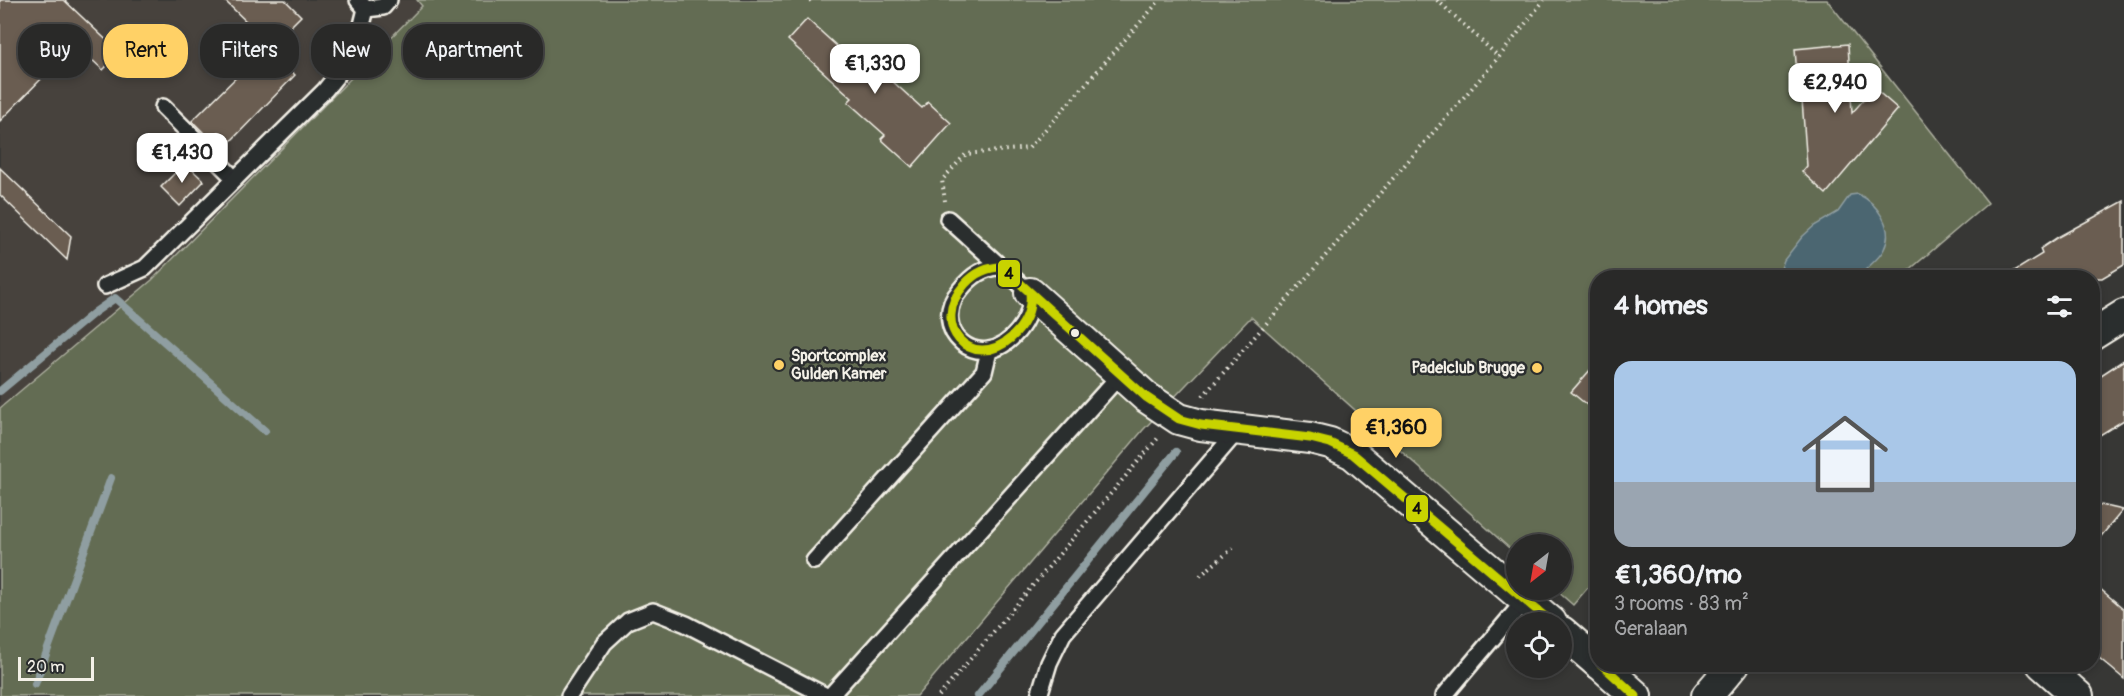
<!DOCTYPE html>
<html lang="en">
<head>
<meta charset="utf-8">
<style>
	body { margin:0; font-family:Pangolin,sans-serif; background:#313130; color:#f1f3f6; height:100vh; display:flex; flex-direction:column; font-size:22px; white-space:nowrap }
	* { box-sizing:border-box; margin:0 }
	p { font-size:20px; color:#a5a6a8 }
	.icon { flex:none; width:33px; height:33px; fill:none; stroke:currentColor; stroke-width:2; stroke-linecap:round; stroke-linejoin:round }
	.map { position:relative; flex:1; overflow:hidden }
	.panel { position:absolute; left:1590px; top:270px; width:510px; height:402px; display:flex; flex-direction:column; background:#292928; border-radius:24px; box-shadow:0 3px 9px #0003,0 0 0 2px #454545 }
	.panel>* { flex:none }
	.guide { position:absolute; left:18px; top:24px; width:570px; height:54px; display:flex; gap:12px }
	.needle { width:39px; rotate:211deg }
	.controls { position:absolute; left:1506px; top:534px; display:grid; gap:12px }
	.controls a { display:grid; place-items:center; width:66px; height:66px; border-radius:50%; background:#292928; box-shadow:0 3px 9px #0003,0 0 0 2px #454545; font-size:30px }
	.scale { position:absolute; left:18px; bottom:15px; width:76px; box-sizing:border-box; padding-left:6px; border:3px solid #f4f1e8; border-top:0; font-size:16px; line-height:21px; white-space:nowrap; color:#f4f1e8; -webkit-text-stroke:4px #2a2d2e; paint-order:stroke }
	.price { position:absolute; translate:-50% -51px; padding:0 14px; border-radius:12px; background:#fff; color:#222; font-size:20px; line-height:39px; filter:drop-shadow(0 2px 3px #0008) }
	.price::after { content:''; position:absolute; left:50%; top:36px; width:18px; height:14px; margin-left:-9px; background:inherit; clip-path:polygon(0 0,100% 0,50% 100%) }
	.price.selected { background:#ffd166; color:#111 }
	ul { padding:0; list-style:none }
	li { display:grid; align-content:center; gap:12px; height:318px; padding:0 24px }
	li span { display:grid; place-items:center; height:186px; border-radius:18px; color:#555 }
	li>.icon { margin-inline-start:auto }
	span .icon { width:108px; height:108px; fill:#fffc; stroke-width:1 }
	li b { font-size:26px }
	h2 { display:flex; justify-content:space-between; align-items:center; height:72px; padding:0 24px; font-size:26px }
	.chip { padding:0 21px; border-radius:24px; background:#292928; box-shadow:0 3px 9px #0003,0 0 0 2px #454545; font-size:21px; line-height:54px }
	.chip.selected { background:#ffd166; color:#111 }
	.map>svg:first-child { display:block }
	.built { fill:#46423d }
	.green { fill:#636c53; stroke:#acae9e; stroke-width:1.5 }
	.water { fill:#4c6671; stroke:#8f9ea1; stroke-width:1.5 }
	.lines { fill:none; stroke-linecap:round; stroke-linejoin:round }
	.stream { stroke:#8f9ea1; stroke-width:8 }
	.building { fill:#6a5d51; stroke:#f4f1e8; stroke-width:1.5 }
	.service-casing { stroke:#f4f1e8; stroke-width:20 }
	.minor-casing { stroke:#f4f1e8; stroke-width:34 }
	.path { stroke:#f4f1e8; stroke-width:4; stroke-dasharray:1.5 4.5; stroke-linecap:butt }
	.service { stroke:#2a2d2e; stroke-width:15 }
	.minor { stroke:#2a2d2e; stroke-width:30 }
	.bus-1-casing { stroke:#2a2d2e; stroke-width:14 }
	.bus-1 { stroke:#c8d300; stroke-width:9 }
	.bus-dot { fill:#f4f1e8; stroke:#2a2d2e; stroke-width:2 }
	.poi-dot { fill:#ffd166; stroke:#2a2d2e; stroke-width:2 }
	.labels { text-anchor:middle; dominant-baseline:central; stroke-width:5; stroke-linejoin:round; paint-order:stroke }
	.poi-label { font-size:16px; font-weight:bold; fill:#f4f1e8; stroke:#2a2d2e; text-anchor:start }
	.line-badge { stroke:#2a2d2e; stroke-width:2 }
	.pale-badge-label { font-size:16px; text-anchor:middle; font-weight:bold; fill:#111 }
</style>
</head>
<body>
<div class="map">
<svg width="2124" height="696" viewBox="0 0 2124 696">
	<rect width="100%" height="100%" fill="#373735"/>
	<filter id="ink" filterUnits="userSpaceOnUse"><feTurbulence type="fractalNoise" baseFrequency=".0167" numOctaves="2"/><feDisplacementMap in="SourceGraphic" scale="12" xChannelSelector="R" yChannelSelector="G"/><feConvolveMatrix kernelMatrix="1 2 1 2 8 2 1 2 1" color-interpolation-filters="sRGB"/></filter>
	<g filter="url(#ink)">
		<polygon class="built" points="0,0 417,0 422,6 152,280 0,408"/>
		<polygon class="green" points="417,0 1827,0 1988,203 1901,277 1598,278 1597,577 1573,605 1556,590 1562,590 1562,544 1516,544 1516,554 1251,317 1143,430 917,696 0,696 0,408 152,280 422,6"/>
		<path class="water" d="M 1858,194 C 1877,203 1895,228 1884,249 C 1879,260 1866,267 1859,277 L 1778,277 L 1784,260 L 1802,237 L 1814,226 L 1838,212 L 1850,195 Z"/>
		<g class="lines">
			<g class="stream">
				<polyline points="0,391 95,312 115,298 265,431"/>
				<polyline points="35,684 111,478"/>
				<polyline points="978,696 1176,452"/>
			</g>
		</g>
		<g class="building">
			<polygon points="0,0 64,0 120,53 103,70 60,30 34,59 48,72 0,121"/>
			<polygon points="224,0 285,0 301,16 268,49 295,75 230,142 219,132 211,140 192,121 261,53 244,35 252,27"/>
			<polygon points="807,19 850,58 858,50 922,108 928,102 951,123 912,167 881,139 885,135 848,102 852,98 788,40"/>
			<polygon points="1848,44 1852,113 1874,88 1898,109 1826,194 1802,172 1807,166 1802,100 1799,102 1795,49"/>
			<polygon points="185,163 204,181 180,206 161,187"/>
			<polygon points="0,168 71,236 67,260 0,195"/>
			<polygon points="2124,201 2124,265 2102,278 2003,278 2042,254 2040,249 2058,237"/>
			<polygon points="2124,360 2124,420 2092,440 2092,381"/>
			<polygon points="1598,361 1598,414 1571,392"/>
			<polygon points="2092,503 2123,510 2092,547"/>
			<polygon points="2092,582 2124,609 2124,679 2092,652"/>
		</g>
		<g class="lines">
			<g class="service-casing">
				<g id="service">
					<polyline points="358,0 366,9 383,7 389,0"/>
					<polyline points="163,107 235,179"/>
					<path d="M 948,219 L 1030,293 C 1032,306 1027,320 1018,331 C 979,379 927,328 960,290 C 971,276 984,266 1002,267"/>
					<polyline points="105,286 145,268 325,90 355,53 366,9"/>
					<polyline points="814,561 984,372 989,351"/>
					<polyline points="569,696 604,643 628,621 653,611 686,624 826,696"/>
					<polyline points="830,696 1121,374"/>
					<polyline points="1039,696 1049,663 1063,634 1239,429"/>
					<polyline points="1444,696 1525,600"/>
				</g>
			</g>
			<g class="minor-casing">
				<g id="minor">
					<polyline points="1030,293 1146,397 1179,419 1201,425 1310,438 1330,443 1353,454 1551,622"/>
					<polyline points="2092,335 2124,315"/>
					<polyline points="1562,632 1598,663"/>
					<polyline points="1600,664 1636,696"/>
					<polyline points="2042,664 2078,696"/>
					<polyline points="1707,696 1734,664"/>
				</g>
			</g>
			<g class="path">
				<polyline points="810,0 814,4"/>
				<polyline points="1437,0 1499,57"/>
				<polyline points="945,201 942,180 966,154 1029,148 1160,0"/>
				<polyline points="1203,396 1499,57 1544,0"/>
				<polyline points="1200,576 1233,548"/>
				<polyline points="939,696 1158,438"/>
			</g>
			<use href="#service" class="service"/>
			<use href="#minor" class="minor"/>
			<g class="bus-1-casing">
				<g id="bus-1">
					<path d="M 1030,293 C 1032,311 1024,326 1011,338 C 971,373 928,325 965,284 C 975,273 987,267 1002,267 L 1146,397 L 1179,419 L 1201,425 L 1310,438 L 1330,443 L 1353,454 L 1551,622"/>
					<polyline points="1601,664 1636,696"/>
				</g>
			</g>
			<use href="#bus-1" class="bus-1"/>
		</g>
	</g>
	<circle class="bus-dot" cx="1075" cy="333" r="5"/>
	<g class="poi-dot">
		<circle cx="779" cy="365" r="6"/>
		<circle cx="1537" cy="368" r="6"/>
	</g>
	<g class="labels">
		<g class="poi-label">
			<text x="791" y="356">Sportcomplex<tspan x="791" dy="18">Gulden Kamer</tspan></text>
			<text x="1525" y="368" text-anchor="end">Padelclub Brugge</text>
		</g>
	</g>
	<g class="line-badge">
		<rect x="997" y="259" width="24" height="29" rx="6" fill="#c8d300"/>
		<rect x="1405" y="494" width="24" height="29" rx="6" fill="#c8d300"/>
	</g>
	<g class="pale-badge-label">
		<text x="1009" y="279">4</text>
		<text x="1417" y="514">4</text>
	</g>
</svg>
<div class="controls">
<a><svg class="needle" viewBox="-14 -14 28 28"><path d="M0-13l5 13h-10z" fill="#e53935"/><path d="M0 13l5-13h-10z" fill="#a5a6a8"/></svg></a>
<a><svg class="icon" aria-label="locate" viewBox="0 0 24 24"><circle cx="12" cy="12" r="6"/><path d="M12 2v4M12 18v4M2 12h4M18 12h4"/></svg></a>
</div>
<div class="scale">20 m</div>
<b class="price" style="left:875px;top:95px">€1,330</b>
<b class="price" style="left:1835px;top:114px">€2,940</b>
<b class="price" style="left:182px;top:184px">€1,430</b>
<b class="price selected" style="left:1396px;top:459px">€1,360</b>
<div class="guide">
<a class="chip">Buy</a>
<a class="chip selected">Rent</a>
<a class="chip">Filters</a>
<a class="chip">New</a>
<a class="chip">Apartment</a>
</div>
<section class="panel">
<h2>4 homes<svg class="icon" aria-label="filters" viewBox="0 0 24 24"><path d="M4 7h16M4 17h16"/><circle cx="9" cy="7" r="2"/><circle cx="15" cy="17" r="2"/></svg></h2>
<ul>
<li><span style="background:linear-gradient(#a9c7e8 65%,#9aa5b1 0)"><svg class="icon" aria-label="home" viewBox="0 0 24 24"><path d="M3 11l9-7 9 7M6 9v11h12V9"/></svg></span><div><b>€1,360/mo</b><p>3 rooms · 83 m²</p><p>Geralaan</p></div></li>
</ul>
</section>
</div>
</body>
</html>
